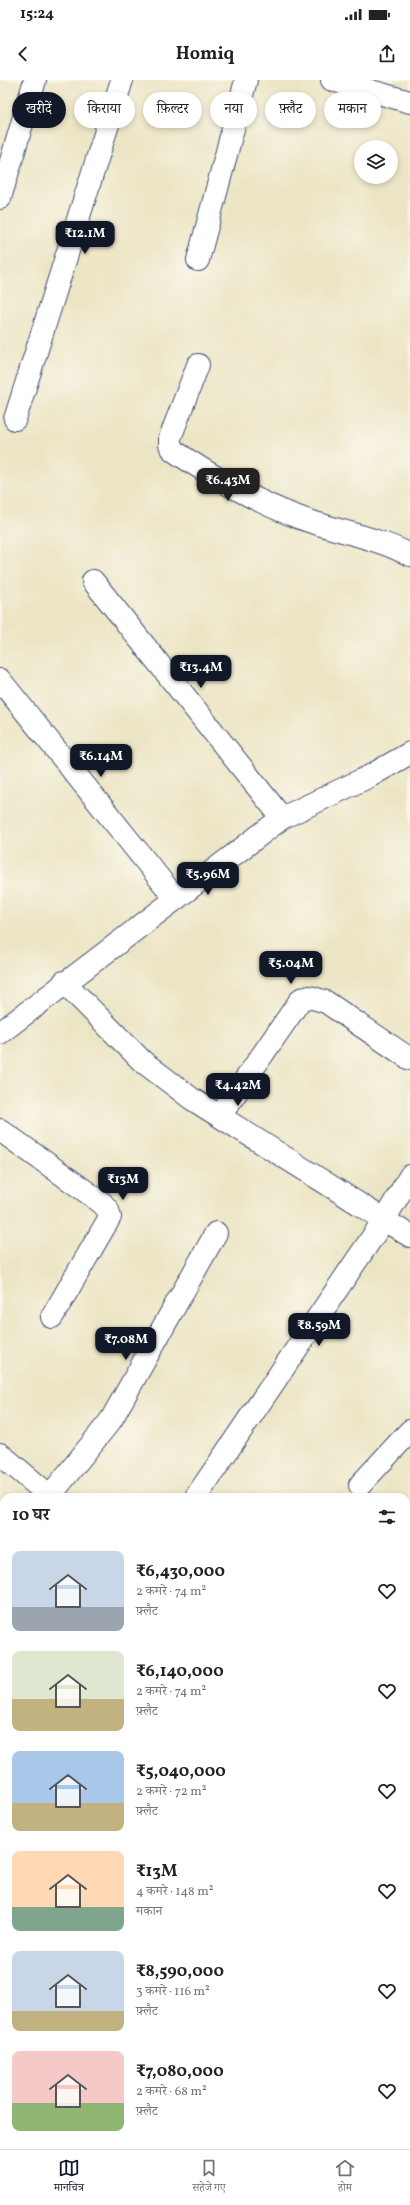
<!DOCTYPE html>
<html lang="hi">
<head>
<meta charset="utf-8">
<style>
	body { margin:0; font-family:Vollkorn,"Noto Serif Devanagari",serif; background:#f2f2f2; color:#222; height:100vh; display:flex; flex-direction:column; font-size:15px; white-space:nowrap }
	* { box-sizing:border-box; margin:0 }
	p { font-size:13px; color:#767676 }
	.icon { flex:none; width:22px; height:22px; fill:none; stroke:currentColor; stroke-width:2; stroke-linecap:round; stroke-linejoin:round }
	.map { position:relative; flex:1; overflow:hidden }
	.details { position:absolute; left:0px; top:1413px; width:410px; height:656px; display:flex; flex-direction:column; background:#fff; border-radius:12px 12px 0 0; box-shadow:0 2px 6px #0003 }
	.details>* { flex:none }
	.top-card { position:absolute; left:12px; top:12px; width:386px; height:36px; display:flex; gap:8px }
	.fabs { position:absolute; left:354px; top:60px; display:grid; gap:8px }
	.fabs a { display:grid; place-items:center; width:44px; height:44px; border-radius:50%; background:#fff; box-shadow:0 2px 6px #0003; font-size:20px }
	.price { position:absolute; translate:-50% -34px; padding:0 9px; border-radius:8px; background:#111827; color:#fff; font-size:13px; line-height:26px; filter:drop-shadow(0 1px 2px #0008) }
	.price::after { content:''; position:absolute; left:50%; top:24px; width:12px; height:9px; margin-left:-6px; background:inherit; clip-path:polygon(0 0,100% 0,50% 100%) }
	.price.active { background:#222; color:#fff }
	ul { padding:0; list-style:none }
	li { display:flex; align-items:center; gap:12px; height:100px; padding:0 12px }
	li span { display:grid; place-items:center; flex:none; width:112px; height:80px; border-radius:8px; color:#555 }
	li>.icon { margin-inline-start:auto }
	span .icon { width:48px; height:48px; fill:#fffc; stroke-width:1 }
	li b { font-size:17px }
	h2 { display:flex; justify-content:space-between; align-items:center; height:48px; padding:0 12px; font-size:17px }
	.chip { padding:0 14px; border-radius:18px; background:#fff; box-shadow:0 2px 6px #0003; font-size:14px; line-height:36px }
	.chip.active { background:#111827; color:#fff }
	.status { display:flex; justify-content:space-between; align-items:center; height:28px; padding:0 20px; background:#fff; direction:ltr }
	.status svg { height:11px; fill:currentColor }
	header { display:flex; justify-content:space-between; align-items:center; height:52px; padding:0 12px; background:#fff; font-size:18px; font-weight:700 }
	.dock { display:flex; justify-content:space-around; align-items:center; height:56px; border-top:1px solid #e0e0e0; background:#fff; font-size:11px; color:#767676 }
	.dock a { display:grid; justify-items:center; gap:2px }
	.dock .active { color:#111827 }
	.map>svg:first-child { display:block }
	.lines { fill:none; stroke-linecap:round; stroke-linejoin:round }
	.street-casing { stroke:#3a4a6d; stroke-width:24 }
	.street { stroke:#fff; stroke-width:22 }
</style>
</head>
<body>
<div class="status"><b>15:24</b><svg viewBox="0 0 49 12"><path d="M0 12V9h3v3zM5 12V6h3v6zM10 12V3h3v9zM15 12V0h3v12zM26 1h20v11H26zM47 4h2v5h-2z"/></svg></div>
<header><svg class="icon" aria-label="back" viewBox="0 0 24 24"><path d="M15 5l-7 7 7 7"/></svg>Homiq<svg class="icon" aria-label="share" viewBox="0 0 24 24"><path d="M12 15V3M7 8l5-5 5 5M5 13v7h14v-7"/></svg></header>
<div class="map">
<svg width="410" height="2069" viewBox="0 0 410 2069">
	<rect width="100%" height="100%" fill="#fbf7ec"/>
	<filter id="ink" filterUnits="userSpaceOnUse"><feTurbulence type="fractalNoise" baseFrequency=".025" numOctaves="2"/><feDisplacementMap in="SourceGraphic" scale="8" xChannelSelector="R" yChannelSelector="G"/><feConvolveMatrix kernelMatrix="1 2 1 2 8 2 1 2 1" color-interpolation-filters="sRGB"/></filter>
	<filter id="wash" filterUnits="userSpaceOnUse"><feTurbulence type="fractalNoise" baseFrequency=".012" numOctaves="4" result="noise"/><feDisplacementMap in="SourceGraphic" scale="16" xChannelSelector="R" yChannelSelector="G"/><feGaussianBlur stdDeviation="0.9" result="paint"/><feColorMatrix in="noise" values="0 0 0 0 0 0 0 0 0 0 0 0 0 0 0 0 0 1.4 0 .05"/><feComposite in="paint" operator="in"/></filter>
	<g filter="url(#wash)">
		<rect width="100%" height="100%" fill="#ece5c5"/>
	</g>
	<g filter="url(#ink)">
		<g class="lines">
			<g class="street-casing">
				<g id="street">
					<polyline points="332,0 410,22"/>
					<polyline points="0,118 35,0"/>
					<polyline points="198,180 246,0"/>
					<path d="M 198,285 L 170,358 L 170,365 L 174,371 C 208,394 257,422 295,436 C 333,451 374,456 410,475"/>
					<polyline points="15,339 122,0"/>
					<polyline points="93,501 282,738"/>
					<polyline points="0,600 176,819"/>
					<polyline points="64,902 142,981 192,1019 410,1156"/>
					<polyline points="0,953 282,738 370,696 410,673"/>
					<polyline points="220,1036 301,919 310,917 326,922 410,979"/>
					<polyline points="0,1050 102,1123 108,1130 110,1137 52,1237"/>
					<polyline points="0,1374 51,1417"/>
					<polyline points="360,1405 410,1351"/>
					<polyline points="49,1417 111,1340 216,1153"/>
					<polyline points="196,1417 384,1140 410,1096"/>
					<polyline points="0,1476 4,1471"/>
					<polyline points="0,1513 4,1517"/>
					<polyline points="406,1536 410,1532"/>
					<polyline points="406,1674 410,1670"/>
					<polyline points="0,1715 4,1709"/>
					<polyline points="0,1921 4,1917"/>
					<polyline points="406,1948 410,1953"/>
					<polyline points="406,1996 410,1992"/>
					<polyline points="254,2065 257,2069"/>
					<polyline points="71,2069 77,2065"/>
					<polyline points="288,2069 295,2065"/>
				</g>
			</g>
			<use href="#street" class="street"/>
		</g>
	</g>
</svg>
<div class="fabs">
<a><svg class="icon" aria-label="layers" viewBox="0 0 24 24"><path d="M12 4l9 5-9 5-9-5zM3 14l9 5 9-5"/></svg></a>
</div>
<b class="price" style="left:85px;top:175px">₹12.1M</b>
<b class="price active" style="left:228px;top:422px">₹6.43M</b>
<b class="price" style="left:201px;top:609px">₹13.4M</b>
<b class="price" style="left:101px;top:698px">₹6.14M</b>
<b class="price" style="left:208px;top:816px">₹5.96M</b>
<b class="price" style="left:291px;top:905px">₹5.04M</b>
<b class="price" style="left:238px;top:1027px">₹4.42M</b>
<b class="price" style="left:123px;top:1121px">₹13M</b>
<b class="price" style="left:319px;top:1267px">₹8.59M</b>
<b class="price" style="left:126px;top:1281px">₹7.08M</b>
<div class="top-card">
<a class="chip active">खरीदें</a>
<a class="chip">किराया</a>
<a class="chip">फ़िल्टर</a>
<a class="chip">नया</a>
<a class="chip">फ़्लैट</a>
<a class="chip">मकान</a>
</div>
<section class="details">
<h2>10 घर<svg class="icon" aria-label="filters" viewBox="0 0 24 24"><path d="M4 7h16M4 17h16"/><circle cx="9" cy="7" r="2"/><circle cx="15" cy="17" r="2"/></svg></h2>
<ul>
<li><span style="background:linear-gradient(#c9d6e8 70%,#9aa5b1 0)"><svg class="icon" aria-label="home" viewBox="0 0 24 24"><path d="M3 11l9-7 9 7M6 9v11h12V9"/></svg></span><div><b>₹6,430,000</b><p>2 कमरे · 74 m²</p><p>फ़्लैट</p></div><svg class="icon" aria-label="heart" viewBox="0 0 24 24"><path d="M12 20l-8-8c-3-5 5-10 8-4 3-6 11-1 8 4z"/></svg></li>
<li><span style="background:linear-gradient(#dfe7d0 60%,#c2b280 0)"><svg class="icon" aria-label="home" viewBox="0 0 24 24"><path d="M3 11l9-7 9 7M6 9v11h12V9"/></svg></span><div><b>₹6,140,000</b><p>2 कमरे · 74 m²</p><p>फ़्लैट</p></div><svg class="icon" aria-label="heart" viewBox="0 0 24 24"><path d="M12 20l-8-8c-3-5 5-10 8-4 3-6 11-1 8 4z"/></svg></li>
<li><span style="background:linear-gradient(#a9c7e8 65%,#c2b280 0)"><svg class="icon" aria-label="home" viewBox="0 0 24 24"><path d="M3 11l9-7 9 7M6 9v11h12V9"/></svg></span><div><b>₹5,040,000</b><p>2 कमरे · 72 m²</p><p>फ़्लैट</p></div><svg class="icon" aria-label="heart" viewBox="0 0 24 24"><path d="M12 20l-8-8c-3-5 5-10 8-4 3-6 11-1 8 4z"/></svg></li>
<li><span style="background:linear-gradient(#ffd9b3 70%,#7fa58c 0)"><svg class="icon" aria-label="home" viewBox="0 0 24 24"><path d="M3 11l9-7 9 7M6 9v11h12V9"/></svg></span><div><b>₹13M</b><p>4 कमरे · 148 m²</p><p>मकान</p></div><svg class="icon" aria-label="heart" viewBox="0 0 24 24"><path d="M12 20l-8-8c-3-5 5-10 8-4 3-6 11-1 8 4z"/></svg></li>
<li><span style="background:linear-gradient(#c9d6e8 75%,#c2b280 0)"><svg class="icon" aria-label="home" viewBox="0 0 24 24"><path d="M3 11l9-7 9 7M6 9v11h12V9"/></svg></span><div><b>₹8,590,000</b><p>3 कमरे · 116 m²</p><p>फ़्लैट</p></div><svg class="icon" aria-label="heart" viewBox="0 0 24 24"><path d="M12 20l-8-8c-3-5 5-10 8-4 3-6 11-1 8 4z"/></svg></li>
<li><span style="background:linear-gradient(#f6c9c9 65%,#8fb573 0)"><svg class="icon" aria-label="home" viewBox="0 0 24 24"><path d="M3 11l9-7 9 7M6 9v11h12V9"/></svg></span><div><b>₹7,080,000</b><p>2 कमरे · 68 m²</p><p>फ़्लैट</p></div><svg class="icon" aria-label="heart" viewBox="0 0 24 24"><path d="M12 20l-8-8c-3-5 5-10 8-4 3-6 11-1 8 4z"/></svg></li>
</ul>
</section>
</div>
<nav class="dock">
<a class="active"><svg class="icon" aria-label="map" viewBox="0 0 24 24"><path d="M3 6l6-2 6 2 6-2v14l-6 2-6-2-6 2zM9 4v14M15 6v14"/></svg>मानचित्र</a>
<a><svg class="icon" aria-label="saved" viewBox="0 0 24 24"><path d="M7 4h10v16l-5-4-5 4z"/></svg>सहेजे गए</a>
<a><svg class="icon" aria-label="home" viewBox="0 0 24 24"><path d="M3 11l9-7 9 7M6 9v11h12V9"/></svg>होम</a>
</nav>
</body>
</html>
